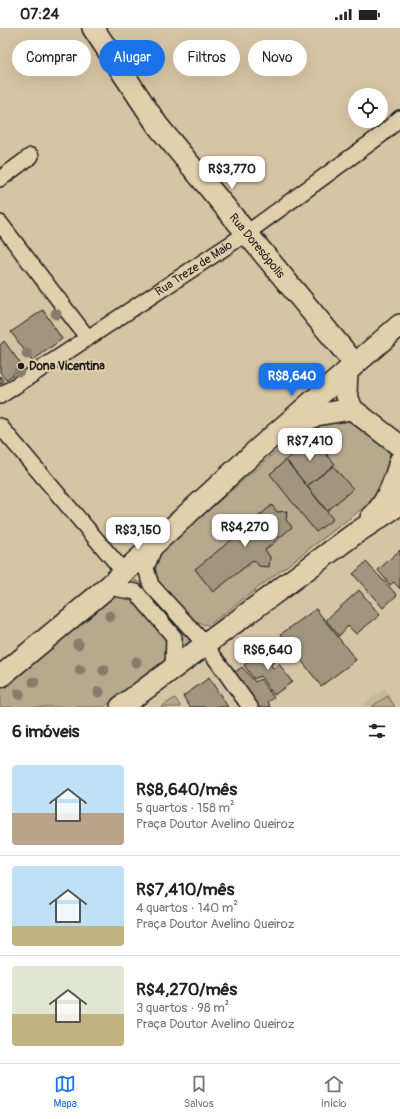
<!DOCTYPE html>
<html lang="pt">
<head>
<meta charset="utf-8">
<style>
	body { margin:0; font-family:Pangolin,sans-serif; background:#f6f6f6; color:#222; height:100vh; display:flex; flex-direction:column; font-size:15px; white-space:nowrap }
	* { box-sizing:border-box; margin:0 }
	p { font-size:13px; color:#767676 }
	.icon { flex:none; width:22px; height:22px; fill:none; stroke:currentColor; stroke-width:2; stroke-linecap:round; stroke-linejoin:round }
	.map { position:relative; height:679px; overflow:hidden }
	.sheet { display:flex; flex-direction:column; background:#fff; flex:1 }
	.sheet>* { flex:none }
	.top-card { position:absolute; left:12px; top:12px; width:376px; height:36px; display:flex; gap:8px }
	.controls { position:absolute; left:348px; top:60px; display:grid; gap:8px }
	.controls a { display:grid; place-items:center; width:40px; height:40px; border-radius:50%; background:#fff; box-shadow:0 4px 16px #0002; font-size:20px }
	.price { position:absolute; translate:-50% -34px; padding:0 9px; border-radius:8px; background:#fff; color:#222; font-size:13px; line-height:26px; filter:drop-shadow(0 1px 2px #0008) }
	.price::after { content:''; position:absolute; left:50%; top:24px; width:12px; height:9px; margin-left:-6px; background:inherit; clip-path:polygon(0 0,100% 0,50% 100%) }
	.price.current { background:#1a73e8; color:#fff }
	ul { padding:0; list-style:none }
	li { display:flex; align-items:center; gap:12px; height:100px; padding:0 12px }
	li+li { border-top:1px solid #e0e0e0 }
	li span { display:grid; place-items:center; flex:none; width:112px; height:80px; border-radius:4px; color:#555 }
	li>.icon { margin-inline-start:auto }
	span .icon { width:48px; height:48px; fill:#fffc; stroke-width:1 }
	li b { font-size:17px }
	h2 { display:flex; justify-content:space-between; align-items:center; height:48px; padding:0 12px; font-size:17px }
	.tag { padding:0 14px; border-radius:18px; background:#fff; box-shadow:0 4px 16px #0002; font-size:14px; line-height:36px }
	.tag.current { background:#1a73e8; color:#fff }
	.status { display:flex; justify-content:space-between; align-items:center; height:28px; padding:0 20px; background:#fff; direction:ltr }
	.status svg { height:11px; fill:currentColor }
	.dock { display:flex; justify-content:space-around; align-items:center; height:56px; border-top:1px solid #e0e0e0; background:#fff; font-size:11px; color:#767676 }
	.dock a { display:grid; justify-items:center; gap:2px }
	.dock .current { color:#1a73e8 }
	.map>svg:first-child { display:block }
	.built { fill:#c6b799 }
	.green { fill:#b7a98e; stroke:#6a6255 }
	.building { fill:#a1957e; stroke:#1c1c1c }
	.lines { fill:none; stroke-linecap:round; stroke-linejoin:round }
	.street-casing { stroke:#1c1c1c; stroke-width:18 }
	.secondary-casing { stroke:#1c1c1c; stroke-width:24 }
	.street { stroke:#e2d0ad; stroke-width:15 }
	.secondary { stroke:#e2d0ad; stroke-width:21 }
	.tree { fill:#857b69 }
	.poi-dot { fill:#1c1c1c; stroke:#e2d0ad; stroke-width:1.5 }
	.labels { text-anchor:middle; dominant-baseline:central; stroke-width:4; stroke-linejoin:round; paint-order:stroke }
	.street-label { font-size:12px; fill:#1c1c1c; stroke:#e2d0ad }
	.poi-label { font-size:12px; font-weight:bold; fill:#1c1c1c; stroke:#e2d0ad; text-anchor:start }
</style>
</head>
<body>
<div class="status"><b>07:24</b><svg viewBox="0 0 49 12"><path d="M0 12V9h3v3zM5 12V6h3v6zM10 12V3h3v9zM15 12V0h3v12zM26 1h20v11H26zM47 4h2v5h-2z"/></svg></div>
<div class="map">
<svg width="400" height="679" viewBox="0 0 400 679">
	<rect width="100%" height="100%" fill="#d6c5a4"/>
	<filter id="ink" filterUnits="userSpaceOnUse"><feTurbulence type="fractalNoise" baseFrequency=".025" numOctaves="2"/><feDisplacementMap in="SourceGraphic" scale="8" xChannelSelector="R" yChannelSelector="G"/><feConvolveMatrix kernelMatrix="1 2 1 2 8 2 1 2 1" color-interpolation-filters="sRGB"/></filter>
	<g filter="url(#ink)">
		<polygon class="built" points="385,660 396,679 360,679"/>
		<g class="green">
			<path d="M 347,388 C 358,396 374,403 383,413 C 400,433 381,462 367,477 L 209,597 L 195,595 L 155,552 L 152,540 L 156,528 L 310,394 Z"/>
			<polygon points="131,551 137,553 189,608 189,623 181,623 128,554"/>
			<polygon points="119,566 134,571 165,609 168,618 164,635 104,679 0,679 0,658 99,574"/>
			<polygon points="388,668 395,679 371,679"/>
			<polygon points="175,670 181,679 161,679"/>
		</g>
		<g class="building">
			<polygon points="43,282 62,311 32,333 11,304"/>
			<polygon points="4,313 23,339 6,352 0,344 0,317"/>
			<polygon points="0,348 4,353 0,356"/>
			<polygon points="310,412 315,413 335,436 307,458 286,432"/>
			<polygon points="286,432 333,491 316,504 270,446"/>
			<polygon points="333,438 353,461 327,483 307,458"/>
			<polygon points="272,477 277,484 287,483 286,492 292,499 265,522 270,529 269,539 259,538 254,532 213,564 195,541 234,510 229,503 231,492 241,494 246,499"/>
			<polygon points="400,522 400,561 394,554 390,557 378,542"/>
			<polygon points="366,534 397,567 383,580 353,546"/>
			<polygon points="359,562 380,587 356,606 348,598 339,608 326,592"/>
			<polygon points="316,581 356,632 321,658 281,606"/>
			<polygon points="268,620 277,631 271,637 273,641 279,636 292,654 274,667 260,648 254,651 244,637"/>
			<polygon points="242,639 255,654 260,651 274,670 268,674 271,679 255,679 232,646"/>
			<polygon points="209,650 228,679 190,679 183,668"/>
		</g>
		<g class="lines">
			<g class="street-casing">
				<g id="street">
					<polyline points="0,151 31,128"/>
					<polyline points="0,195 87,309"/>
					<path id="s1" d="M 0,368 L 247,205 L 381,107 L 400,90"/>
					<polyline points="0,398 124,544"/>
					<polyline points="155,518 146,540 151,557 205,616 250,679"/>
					<polyline points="108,559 136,564 174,609 173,641"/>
				</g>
			</g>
			<g class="secondary-casing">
				<g id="secondary">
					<path id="s2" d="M 93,0 L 158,98 L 355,336"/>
					<polyline points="347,343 346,365 352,381 400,418"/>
					<polyline points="295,399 316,387 352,381"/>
					<path d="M 371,490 C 386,476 395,453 400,433"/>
					<polyline points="0,649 108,559 258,421 400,297"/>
					<polyline points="121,679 353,507 400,476"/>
				</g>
			</g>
			<use href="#street" class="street"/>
			<use href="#secondary" class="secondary"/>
		</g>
		<g class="tree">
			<circle cx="56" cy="286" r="5.5"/>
			<circle cx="27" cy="326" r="5.5"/>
			<circle cx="19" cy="343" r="5.5"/>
			<circle cx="110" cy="588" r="5.5"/>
			<circle cx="78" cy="616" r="5.5"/>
			<circle cx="136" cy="634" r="5.5"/>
			<circle cx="80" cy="642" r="5.5"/>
			<circle cx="104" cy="642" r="5.5"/>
			<circle cx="34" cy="654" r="5.5"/>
			<circle cx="99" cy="664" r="5.5"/>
			<circle cx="19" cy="666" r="5.5"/>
		</g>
	</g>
	<circle class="poi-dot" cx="21" cy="338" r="4"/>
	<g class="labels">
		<g class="street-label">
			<text stroke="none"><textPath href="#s2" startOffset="273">Rua Doresópolis</textPath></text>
			<text stroke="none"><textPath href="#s1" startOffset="232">Rua Treze de Maio</textPath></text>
		</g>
		<g class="poi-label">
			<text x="29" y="338">Dona Vicentina</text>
		</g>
	</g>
</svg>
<div class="controls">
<a><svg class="icon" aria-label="locate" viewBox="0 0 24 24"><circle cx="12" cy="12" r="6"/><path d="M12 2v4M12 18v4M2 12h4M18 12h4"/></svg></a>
</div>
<b class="price" style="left:232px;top:162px">R$3,770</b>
<b class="price current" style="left:292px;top:369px">R$8,640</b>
<b class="price" style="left:310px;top:434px">R$7,410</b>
<b class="price" style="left:245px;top:520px">R$4,270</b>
<b class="price" style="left:138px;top:523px">R$3,150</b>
<b class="price" style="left:268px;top:643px">R$6,640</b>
<div class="top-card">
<a class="tag">Comprar</a>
<a class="tag current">Alugar</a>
<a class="tag">Filtros</a>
<a class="tag">Novo</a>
</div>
</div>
<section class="sheet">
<h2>6 imóveis<svg class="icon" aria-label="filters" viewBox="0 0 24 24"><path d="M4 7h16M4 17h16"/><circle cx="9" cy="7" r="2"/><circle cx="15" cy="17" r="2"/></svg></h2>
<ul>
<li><span style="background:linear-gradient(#bfe0f5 60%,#b9a48a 0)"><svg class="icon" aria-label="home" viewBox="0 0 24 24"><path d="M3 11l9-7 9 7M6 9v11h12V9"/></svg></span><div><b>R$8,640/mês</b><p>5 quartos · 158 m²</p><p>Praça Doutor Avelino Queiroz</p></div></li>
<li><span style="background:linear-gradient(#bfe0f5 75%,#c2b280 0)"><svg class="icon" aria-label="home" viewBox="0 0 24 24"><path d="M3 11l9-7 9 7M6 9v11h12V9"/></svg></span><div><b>R$7,410/mês</b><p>4 quartos · 140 m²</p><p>Praça Doutor Avelino Queiroz</p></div></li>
<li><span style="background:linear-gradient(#dfe7d0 60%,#c2b280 0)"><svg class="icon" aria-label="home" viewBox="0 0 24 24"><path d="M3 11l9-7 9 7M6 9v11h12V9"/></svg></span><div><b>R$4,270/mês</b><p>3 quartos · 98 m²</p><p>Praça Doutor Avelino Queiroz</p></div></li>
</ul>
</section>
<nav class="dock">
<a class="current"><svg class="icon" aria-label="map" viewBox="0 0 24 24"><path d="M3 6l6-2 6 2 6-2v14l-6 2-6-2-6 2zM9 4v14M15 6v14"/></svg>Mapa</a>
<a><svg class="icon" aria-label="saved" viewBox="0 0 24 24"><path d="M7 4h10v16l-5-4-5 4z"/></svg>Salvos</a>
<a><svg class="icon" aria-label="home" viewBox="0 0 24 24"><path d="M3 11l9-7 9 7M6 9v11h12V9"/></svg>Início</a>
</nav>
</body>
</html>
